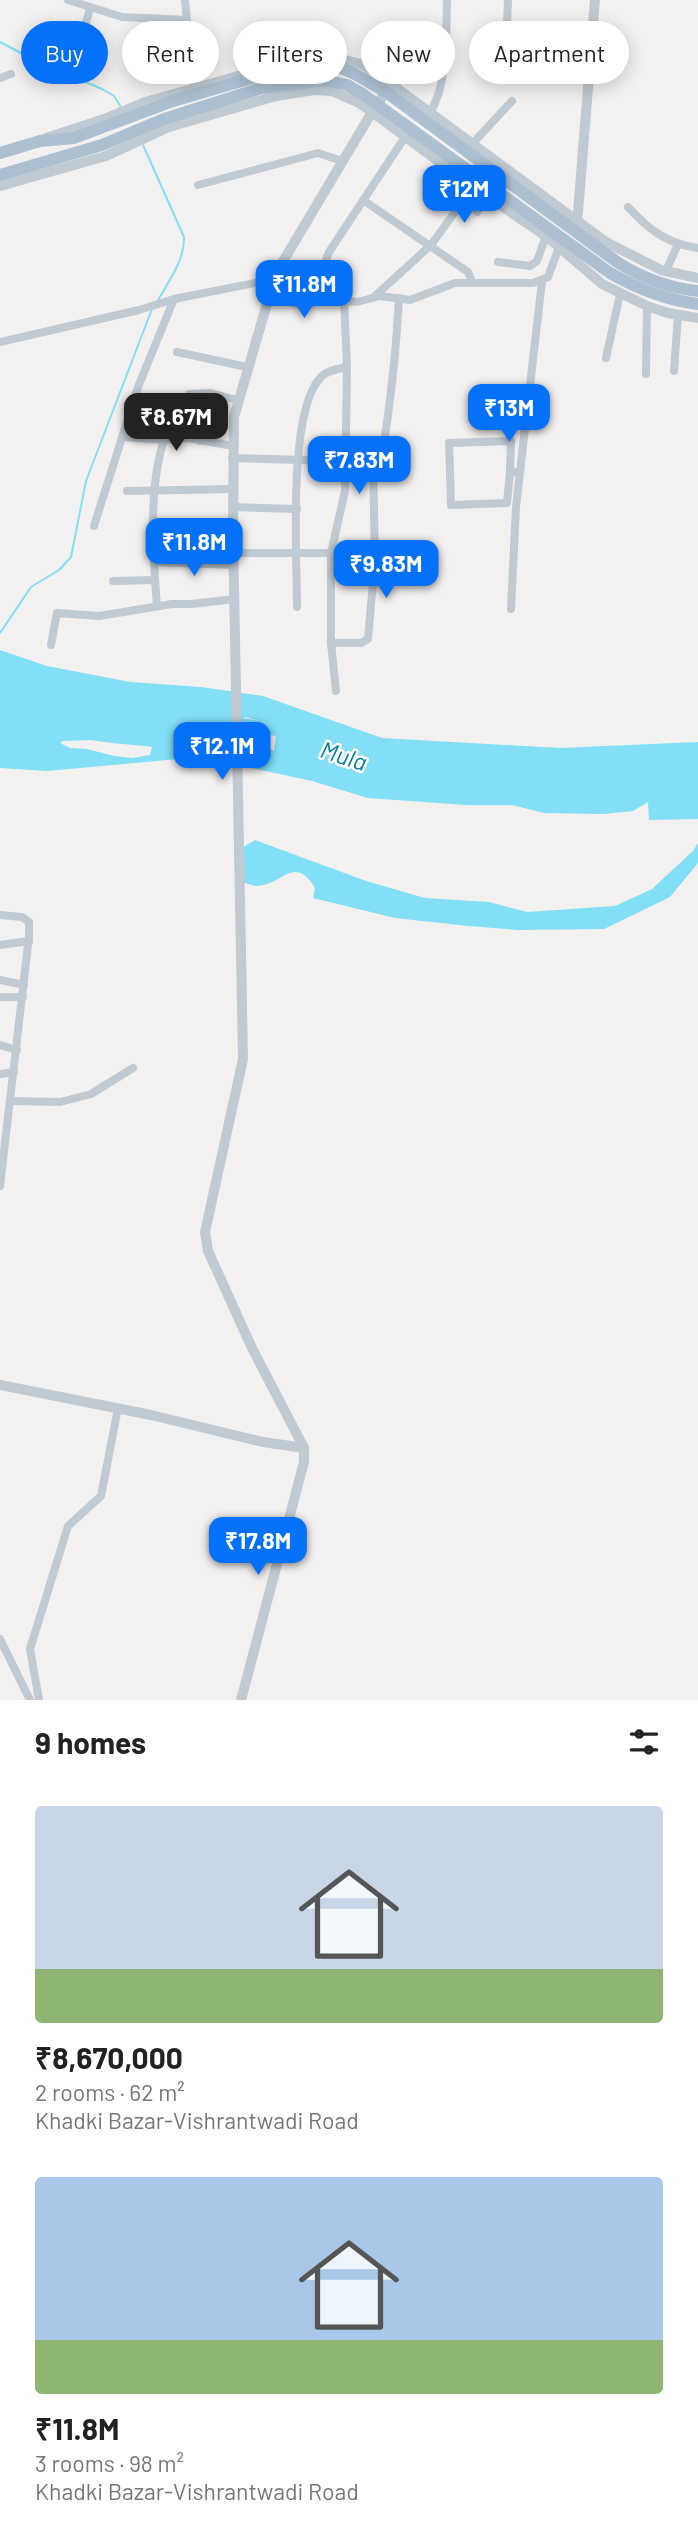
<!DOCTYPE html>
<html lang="en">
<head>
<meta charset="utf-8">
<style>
	body { margin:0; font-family:Barlow,sans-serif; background:#f6f6f6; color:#222; height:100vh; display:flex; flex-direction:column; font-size:26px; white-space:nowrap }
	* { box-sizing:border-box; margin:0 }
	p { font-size:23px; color:#767676 }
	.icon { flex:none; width:38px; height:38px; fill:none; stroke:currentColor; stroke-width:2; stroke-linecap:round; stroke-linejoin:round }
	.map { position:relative; height:1700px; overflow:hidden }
	.panel { display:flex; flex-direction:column; background:#fff; flex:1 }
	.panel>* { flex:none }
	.banner { position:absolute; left:21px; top:21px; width:656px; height:63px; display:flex; gap:14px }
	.price { position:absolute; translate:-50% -60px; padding:0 16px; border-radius:14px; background:#0471f8; color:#fff; font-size:23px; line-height:46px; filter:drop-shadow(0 2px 4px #0008) }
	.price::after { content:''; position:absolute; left:50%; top:42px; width:21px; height:16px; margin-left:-10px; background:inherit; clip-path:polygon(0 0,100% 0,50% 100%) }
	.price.selected { background:#222; color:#fff }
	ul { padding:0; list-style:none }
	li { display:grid; align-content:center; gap:14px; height:371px; padding:0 35px }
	li span { display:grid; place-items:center; height:217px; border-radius:7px; color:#555 }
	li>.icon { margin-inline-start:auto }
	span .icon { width:126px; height:126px; fill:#fffc; stroke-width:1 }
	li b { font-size:30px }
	h2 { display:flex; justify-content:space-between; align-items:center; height:84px; padding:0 35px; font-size:30px }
	.chip { padding:0 24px; border-radius:32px; background:#fff; box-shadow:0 4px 18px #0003; font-size:24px; line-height:63px }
	.chip.selected { background:#0471f8; color:#fff }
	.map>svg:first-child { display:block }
	.water { fill:#82dff6; fill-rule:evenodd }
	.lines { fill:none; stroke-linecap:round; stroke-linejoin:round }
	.stream { stroke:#82dff6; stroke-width:2 }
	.river { stroke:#82dff6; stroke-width:12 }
	.minor { stroke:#bfcad3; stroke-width:8 }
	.tertiary { stroke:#bfcad3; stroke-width:10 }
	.primary { stroke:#acc0d2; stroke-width:12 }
	.labels { text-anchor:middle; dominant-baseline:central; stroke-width:5; stroke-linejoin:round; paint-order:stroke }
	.water-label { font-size:24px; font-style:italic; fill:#03809f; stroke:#fff }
</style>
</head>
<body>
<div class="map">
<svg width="698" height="1700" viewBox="0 0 698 1700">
	<rect width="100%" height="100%" fill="#f3f0f0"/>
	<g class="water">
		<path d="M 0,650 L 47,666 L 130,682 L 201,687 L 263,696 L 382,738 L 560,748 L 698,742 L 698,819 L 649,820 L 648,802 L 633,811 L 604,814 L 544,813 L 512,805 L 466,805 L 368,798 L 312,781 L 201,757 L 47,771 L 0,768 ZM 245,717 L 267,723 L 276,733 L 274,751 L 251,741 L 244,744 L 235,738 L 234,722 ZM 91,740 C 112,744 132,744 152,747 L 150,755 L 132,758 L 114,756 L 87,749 L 70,748 L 60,743 L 63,741 Z"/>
		<path d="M 255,840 L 366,881 L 425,898 L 489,902 L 527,912 L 615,906 L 652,889 L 693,851 L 698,843 L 698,863 L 670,897 L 604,929 L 518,930 L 468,926 L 395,918 L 313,898 L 315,888 C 294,854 283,885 257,886 C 252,886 246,883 241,881 L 240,849 Z"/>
	</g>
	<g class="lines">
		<g class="stream">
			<polyline points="0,42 38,62 102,89 114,96 121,107"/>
			<path d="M 143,145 L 184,237 C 185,260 168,282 157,302"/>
			<polyline points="0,633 31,587 59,570 71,557 86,481 152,309"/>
		</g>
		<polyline class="river" points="225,721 277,730 286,733"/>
		<g class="minor">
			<polyline points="68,0 122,17 186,20"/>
			<polyline points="185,0 194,89"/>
			<polyline points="506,47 508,0"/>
			<polyline points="78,53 90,8"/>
			<polyline points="0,78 11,74"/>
			<path d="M 431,111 C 448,82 446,33 447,0"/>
			<polyline points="473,143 512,101"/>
			<polyline points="198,185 318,153 342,161"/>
			<polyline points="363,200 468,272 472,282"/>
			<path d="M 628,207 C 648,229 667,244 698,248"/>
			<polyline points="477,212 487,197"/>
			<polyline points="498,262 530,266 537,261 546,236"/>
			<polyline points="666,271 678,244"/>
			<polyline points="375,296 431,245 473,187"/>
			<polyline points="269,297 306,306 321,299 357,302 380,296 410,300 455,283 533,283 548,277 559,247"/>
			<polyline points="317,300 317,283 329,252 405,137"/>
			<polyline points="0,342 139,310 174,299 275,279"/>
			<polyline points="177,352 247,367"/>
			<polyline points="606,358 620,294"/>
			<polyline points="674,371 678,315"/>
			<polyline points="646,374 647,306"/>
			<polyline points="189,394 210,393 237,400"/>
			<polyline points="122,437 164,440 188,438 233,446"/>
			<polyline points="200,441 210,393"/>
			<polyline points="232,458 373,462"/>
			<polyline points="510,472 511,441 449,443 451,505 507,503 510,472 519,472"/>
			<polyline points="127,491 233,489"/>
			<polyline points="233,507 297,509"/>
			<polyline points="154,523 233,533"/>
			<polyline points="94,526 138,387 174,299"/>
			<polyline points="233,553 331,553"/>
			<polyline points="155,562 234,565"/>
			<polyline points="113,581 155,580"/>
			<path d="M 157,606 C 153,554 148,489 164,440"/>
			<path d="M 297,607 C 297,559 287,408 322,376 C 328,370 338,369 347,367"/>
			<polyline points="511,609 516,507 542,281"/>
			<path d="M 331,643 L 361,643 L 368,639 L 375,559 L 373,462 L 382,454 C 391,402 396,351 399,298"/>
			<polyline points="51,645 57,613 99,616 172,604 192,604 234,599"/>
			<polyline points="336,691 331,643 331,553 345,491 347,367 344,300"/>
			<polyline points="0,915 22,917 29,922 29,936 0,1186"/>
			<polyline points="0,945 29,941"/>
			<polyline points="0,980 24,985"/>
			<polyline points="0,997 23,997"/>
			<polyline points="0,1045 17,1050"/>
			<polyline points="0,1074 14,1072"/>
			<polyline points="11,1101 60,1102 91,1094 133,1068"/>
			<polyline points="0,1639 30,1700"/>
			<polyline points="39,1700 30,1649 68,1526 101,1496 118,1408"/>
		</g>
		<g class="tertiary">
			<polyline points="46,138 104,119 145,102 296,60 337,58 361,64 375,72 606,242 661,270 698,278"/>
			<polyline points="0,186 106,156 169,127 276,96 314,90 332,91 359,103 372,112 473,187 546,236 602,284 647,306 668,313 698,318"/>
			<polyline points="577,225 595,0"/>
			<polyline points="0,1385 151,1415 263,1442 304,1448"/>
			<polyline points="241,1700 304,1462 304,1448 252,1348 208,1251 205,1232 243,1059 233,533 234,417 269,297 282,263 372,112 391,84"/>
		</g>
		<g class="primary">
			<path d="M 0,153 L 40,141 L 74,138 L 173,101 L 300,64 L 336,66 L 355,74 L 386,92 L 617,262 C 642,278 668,288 698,291"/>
			<path d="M 0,175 L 102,145 L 164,119 L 262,88 L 324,80 L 347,85 L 364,95 L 610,273 C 638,289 666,300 698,304"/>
		</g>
	</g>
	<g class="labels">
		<g class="water-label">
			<text transform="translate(344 755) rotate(18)">Mula</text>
		</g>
	</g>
</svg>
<b class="price" style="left:464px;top:225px">₹12M</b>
<b class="price" style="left:304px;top:320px">₹11.8M</b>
<b class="price" style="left:509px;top:444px">₹13M</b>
<b class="price selected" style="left:176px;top:453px">₹8.67M</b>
<b class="price" style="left:359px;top:496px">₹7.83M</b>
<b class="price" style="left:194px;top:578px">₹11.8M</b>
<b class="price" style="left:386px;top:600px">₹9.83M</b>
<b class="price" style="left:222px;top:782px">₹12.1M</b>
<b class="price" style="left:258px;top:1577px">₹17.8M</b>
<div class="banner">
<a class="chip selected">Buy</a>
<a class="chip">Rent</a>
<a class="chip">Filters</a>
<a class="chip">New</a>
<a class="chip">Apartment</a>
</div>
</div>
<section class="panel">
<h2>9 homes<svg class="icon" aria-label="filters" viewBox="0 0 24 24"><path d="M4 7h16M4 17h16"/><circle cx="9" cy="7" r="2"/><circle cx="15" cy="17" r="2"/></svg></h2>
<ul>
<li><span style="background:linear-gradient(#c9d6e8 75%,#8fb573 0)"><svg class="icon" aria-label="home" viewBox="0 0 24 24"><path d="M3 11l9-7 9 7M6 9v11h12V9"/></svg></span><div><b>₹8,670,000</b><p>2 rooms · 62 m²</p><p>Khadki Bazar-Vishrantwadi Road</p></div></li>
<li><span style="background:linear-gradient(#a9c7e8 75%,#8fb573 0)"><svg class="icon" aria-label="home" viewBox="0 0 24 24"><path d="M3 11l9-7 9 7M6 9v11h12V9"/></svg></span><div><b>₹11.8M</b><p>3 rooms · 98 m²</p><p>Khadki Bazar-Vishrantwadi Road</p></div></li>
</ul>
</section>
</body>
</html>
